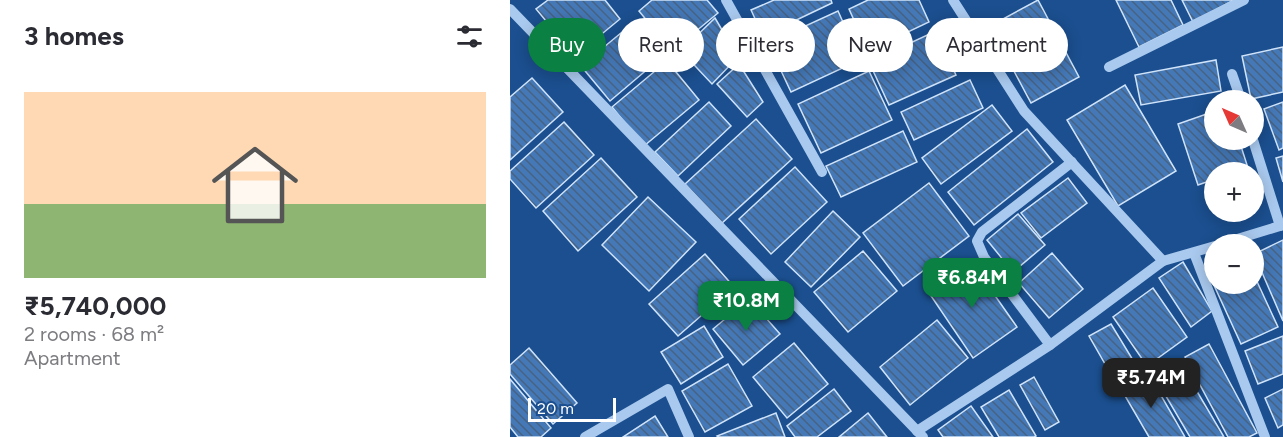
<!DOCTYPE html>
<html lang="en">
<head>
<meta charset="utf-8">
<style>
	body { margin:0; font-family:Figtree,sans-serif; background:#f2f2f3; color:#2b2b33; height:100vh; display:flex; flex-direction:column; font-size:22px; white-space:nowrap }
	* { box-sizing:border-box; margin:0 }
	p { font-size:20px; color:#7c7c81 }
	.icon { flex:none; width:33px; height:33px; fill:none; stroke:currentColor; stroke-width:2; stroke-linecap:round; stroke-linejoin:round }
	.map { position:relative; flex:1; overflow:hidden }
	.sheet { display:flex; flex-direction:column; background:#fff; width:510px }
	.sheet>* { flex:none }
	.hud { position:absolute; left:18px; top:18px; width:570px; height:54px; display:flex; gap:12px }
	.needle { width:39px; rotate:315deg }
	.tools { position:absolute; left:694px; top:90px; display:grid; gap:12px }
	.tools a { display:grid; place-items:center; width:60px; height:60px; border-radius:50%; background:#fff; box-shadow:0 3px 15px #0003; font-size:30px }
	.scale { position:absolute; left:18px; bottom:15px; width:88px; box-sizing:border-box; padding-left:6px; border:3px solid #fff; border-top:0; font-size:16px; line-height:21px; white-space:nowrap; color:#fff; -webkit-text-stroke:4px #1b4f8f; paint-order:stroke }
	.price { position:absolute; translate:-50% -51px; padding:0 14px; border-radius:12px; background:#0b8043; color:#fff; font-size:20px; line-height:39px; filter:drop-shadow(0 2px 3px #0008) }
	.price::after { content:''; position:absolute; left:50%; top:36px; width:18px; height:14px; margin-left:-9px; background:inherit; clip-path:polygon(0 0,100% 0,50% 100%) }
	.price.current { background:#222; color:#fff }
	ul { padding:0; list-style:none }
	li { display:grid; align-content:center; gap:12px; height:318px; padding:0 24px }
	li span { display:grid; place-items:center; height:186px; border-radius:0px; color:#555 }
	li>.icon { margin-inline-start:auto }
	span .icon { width:108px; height:108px; fill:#fffc; stroke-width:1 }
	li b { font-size:26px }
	h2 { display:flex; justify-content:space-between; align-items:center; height:72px; padding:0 24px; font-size:26px }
	.tag { padding:0 21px; border-radius:27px; background:#fff; box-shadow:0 3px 15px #0003; font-size:21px; line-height:54px }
	.tag.current { background:#0b8043; color:#fff }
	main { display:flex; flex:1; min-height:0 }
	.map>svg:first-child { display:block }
	.building { fill:url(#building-back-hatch); stroke:#cfe3fa; stroke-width:1.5 }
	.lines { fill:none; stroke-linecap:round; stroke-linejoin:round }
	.minor { stroke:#a9c9ee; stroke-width:10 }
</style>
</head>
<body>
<main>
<section class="sheet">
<h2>3 homes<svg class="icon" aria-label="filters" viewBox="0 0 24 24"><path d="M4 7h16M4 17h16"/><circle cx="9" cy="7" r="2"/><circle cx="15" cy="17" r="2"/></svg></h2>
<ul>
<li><span style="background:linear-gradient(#ffd9b3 60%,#8fb573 0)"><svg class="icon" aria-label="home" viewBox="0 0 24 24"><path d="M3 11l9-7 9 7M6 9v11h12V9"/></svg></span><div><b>₹5,740,000</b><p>2 rooms · 68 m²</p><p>Apartment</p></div></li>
</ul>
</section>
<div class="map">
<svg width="773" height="437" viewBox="0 0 773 437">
	<defs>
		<pattern id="building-back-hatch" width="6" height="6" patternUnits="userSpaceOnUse" patternTransform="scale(1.5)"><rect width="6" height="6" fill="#4478b7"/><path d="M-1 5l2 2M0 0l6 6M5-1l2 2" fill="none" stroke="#486282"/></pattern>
	</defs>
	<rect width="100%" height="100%" fill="#1b4f8f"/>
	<g class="building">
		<polygon points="38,0 95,0 110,19 65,56 26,9"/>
		<polygon points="142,0 197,0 208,13 162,51 129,11"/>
		<polygon points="264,0 321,0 322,3 253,36 241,10"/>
		<polygon points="358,0 409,0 419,22 358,51 339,9"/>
		<polygon points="528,0 569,77 521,103 480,26"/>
		<polygon points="606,0 661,0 673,25 629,47"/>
		<polygon points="672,0 724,0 683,22"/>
		<polygon points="328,11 350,60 281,92 258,43"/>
		<polygon points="205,18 228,57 202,84 171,51"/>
		<polygon points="117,28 146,62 100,101 71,66"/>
		<polygon points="426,31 446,75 379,105 359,62"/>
		<polygon points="773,47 773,92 741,99 732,56"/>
		<polygon points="706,60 711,91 631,105 625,75"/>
		<polygon points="157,61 189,100 134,146 102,107"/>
		<polygon points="229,64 253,102 237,117 207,84"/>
		<polygon points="359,71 382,120 311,153 288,104"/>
		<polygon points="22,78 53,112 0,160 0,97"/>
		<polygon points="460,80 473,108 404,140 391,112"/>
		<polygon points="615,85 666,171 608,206 557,120"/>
		<polygon points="199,102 221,126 168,176 145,152"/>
		<polygon points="773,102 773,148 769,150 754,109"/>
		<polygon points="482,105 502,131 431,184 412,158"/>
		<polygon points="705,111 705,140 729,140 738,168 726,172 705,172 705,179 688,185 668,124"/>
		<polygon points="246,119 282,159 211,224 175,184"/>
		<polygon points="54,122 84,155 26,208 0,179 0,171"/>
		<polygon points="517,129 543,162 464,225 438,192"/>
		<polygon points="393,131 407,162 331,197 316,166"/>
		<polygon points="773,156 773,182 766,158"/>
		<polygon points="91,158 127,197 68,251 33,211"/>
		<polygon points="285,167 317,202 261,254 229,219"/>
		<polygon points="558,178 577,203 531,238 511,213"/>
		<polygon points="419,183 459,236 393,286 353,233"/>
		<polygon points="138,197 186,242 139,291 92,245"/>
		<polygon points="323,211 350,237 301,287 275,262"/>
		<polygon points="508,214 535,245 503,272 477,240"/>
		<polygon points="773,240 773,321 744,254"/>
		<polygon points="353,251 387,291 338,332 304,292"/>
		<polygon points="542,253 573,289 539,318 509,283"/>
		<polygon points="195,254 224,287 168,336 139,304"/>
		<polygon points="460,260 507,327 463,358 417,290"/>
		<polygon points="673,262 702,311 681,327 649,278"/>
		<polygon points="705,266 705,284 744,284 744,275 768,327 731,344 697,270"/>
		<polygon points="643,288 677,337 637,366 603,317"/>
		<polygon points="239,299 270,334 233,365 203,329"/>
		<polygon points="427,320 458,358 400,405 370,367"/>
		<polygon points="601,324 629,370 606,383 579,336"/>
		<polygon points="194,326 213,357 171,384 151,352"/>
		<polygon points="773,336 773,374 748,384 735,351"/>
		<polygon points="284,343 318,384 277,418 243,377"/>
		<polygon points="699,344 747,433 739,437 718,437 675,357"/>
		<polygon points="19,348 67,403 43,424 0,374 0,365"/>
		<polygon points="669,361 714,437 680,437 644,376"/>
		<polygon points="218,364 242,406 195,432 172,391"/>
		<polygon points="638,373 675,437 639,437 611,389"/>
		<polygon points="524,377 549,422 535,430 510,385"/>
		<polygon points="0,379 41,428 31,437 8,437 0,427"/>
		<polygon points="324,389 341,411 307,437 285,437 277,426"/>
		<polygon points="773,389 773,425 768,428 755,398"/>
		<polygon points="499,390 526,436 524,437 489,437 471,407"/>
		<polygon points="461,406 483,437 433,437 428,430"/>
		<polygon points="266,413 275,437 208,437 207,436"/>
		<polygon points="358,413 377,437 329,437"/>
		<polygon points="145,416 158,437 113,437"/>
	</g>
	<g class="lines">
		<g class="minor">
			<polyline points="216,0 312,172"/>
			<polyline points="443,0 514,111 653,261"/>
			<polyline points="0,9 413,437"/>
			<polyline points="599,67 734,0"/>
			<polyline points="722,74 731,100"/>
			<polyline points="743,140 770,226"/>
			<polyline points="711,244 773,225"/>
			<polyline points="684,253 755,437"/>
			<polyline points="540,345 474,257 467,241 472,232 562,162"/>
			<polyline points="407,431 540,345 653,261 705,246"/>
			<polyline points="75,437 158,389 179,437"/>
		</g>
	</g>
</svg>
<div class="tools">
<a><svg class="needle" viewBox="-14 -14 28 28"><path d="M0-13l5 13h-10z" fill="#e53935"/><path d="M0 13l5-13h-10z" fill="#7c7c81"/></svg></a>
<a>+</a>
<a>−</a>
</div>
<div class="scale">20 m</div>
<b class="price" style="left:462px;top:309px">₹6.84M</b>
<b class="price" style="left:236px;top:332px">₹10.8M</b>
<b class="price current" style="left:641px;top:409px">₹5.74M</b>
<div class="hud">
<a class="tag current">Buy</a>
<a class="tag">Rent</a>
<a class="tag">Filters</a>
<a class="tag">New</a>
<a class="tag">Apartment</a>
</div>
</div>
</main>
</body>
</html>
